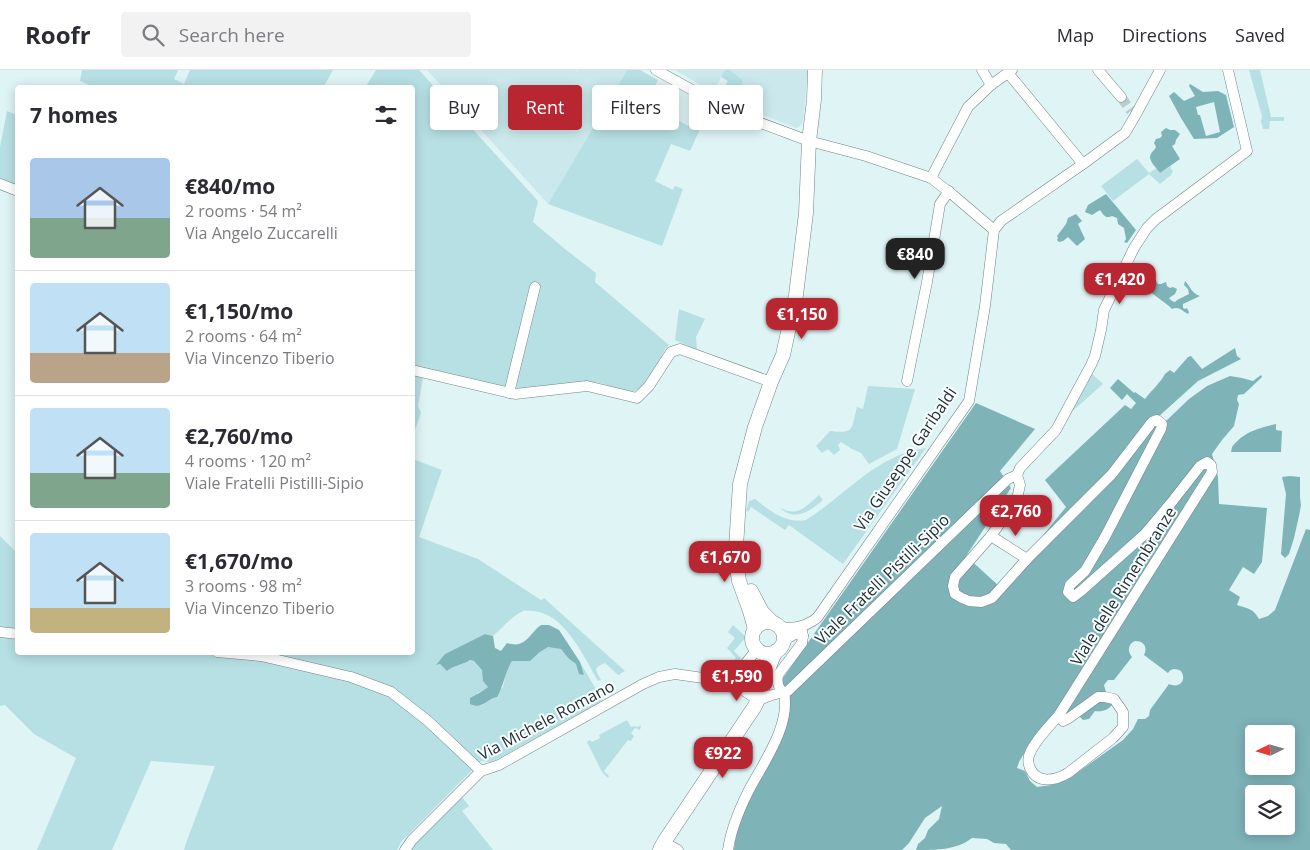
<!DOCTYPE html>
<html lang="en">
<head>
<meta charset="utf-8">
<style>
	body { margin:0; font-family:"Open Sans",sans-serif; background:#f2f2f3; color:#2b2b33; height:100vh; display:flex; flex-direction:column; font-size:19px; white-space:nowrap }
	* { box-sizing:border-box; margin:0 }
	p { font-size:16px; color:#7c7c81 }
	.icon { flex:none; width:28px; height:28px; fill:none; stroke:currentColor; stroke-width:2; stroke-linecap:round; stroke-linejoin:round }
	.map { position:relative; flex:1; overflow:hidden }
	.sheet { position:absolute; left:15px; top:15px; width:400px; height:570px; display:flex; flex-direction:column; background:#fff; border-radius:5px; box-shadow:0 2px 12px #0003 }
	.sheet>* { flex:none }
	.hud { position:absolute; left:430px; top:15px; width:475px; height:45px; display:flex; gap:10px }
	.needle { width:32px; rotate:265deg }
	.controls { position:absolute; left:1245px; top:655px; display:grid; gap:10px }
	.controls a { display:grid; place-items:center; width:50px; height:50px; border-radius:5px; background:#fff; box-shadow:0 2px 12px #0003; font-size:25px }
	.price { position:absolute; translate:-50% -42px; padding:0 11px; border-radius:10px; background:#b72631; color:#fff; font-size:16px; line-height:32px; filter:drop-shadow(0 1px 2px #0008) }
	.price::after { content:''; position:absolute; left:50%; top:30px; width:15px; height:11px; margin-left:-8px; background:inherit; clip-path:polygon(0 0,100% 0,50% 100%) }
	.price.current { background:#222; color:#fff }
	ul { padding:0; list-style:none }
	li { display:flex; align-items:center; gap:15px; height:125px; padding:0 15px }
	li+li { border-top:1px solid #e1e1e2 }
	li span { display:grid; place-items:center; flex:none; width:140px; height:100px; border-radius:5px; color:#555 }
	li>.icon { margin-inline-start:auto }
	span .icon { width:60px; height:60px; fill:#fffc; stroke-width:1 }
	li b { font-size:21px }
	h2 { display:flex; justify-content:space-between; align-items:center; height:60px; padding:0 15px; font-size:21px }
	.chip { padding:0 18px; border-radius:5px; background:#fff; box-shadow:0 2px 12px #0003; font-size:18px; line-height:45px }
	.chip.current { background:#b72631; color:#fff }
	header { display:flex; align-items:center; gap:30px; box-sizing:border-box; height:70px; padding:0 25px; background:#fff; border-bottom:1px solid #e1e1e2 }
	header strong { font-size:24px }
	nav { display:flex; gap:28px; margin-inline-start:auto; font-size:18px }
	.search { width:350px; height:45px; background:#f2f2f3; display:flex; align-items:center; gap:12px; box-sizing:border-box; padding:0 18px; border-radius:5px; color:#7c7c81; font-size:19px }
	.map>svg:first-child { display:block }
	.built { fill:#cbe9ec }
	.green { fill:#b7e0e4 }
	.forest { fill:#7eb3b8; fill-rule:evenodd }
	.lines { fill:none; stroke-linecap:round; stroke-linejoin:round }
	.minor-tunnel { stroke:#bacccd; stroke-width:10; stroke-dasharray:10 5; stroke-linecap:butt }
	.minor-casing { stroke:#728586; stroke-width:11 }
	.major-casing { stroke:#728586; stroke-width:15 }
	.minor { stroke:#fff; stroke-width:10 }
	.major { stroke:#fff; stroke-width:14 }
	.labels { text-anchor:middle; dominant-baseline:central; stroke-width:4; stroke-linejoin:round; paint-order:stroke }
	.street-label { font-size:16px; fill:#252c2d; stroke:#f6feff }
</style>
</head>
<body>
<header>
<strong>Roofr</strong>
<div class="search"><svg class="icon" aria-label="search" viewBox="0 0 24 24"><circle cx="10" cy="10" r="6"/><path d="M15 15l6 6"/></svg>Search here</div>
<nav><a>Map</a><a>Directions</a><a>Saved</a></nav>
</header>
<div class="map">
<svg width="1310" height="780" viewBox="0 0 1310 780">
	<rect width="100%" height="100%" fill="#dff4f5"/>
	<g class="built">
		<polygon points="427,0 575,0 577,1 578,0 627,0 548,134"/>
		<polygon points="675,0 725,0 713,22"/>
		<polygon points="730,0 808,0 803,51 800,56 796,58 733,33 742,16"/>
	</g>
	<g class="green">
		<polygon points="82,0 178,0 174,9 184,14 190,0 333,0 323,18 94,17 80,11"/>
		<path d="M 376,0 L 419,0 L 538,131 L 533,152 L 565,179 L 596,203 L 595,212 L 669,275 L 666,278 C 659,289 646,318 634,321 C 622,324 605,312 593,312 C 580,311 567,314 555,316 C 538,318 521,319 504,318 L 413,295 L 412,18 L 365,18 Z"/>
		<polygon points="627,0 640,0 658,10 650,25 671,42 671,46 688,56 701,35 708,41 690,81 671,74 655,111 673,120 675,116 683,119 662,176 548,134"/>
		<polygon points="725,0 730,0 742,10 742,16 733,33 728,31 732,24 723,19 728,11 721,7"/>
		<polygon points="1249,0 1260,0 1271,47 1284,47 1284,51 1270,51 1269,59 1263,59 1261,51 1262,46"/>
		<polygon points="7,41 17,45 17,118 0,111 0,77"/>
		<polygon points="1137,89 1149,103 1157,98 1160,103 1171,96 1171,99 1173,101 1171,105 1160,114 1149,104 1113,131 1101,116"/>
		<polygon points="679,239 705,249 696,267 697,280 675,270"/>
		<polygon points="413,303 423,307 418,336 421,343 413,366"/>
		<polygon points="1091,303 1103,314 1067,346"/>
		<path d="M 868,316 L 915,319 L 897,379 L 869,394 L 861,383 L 852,379 L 841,372 L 838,375 L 840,380 L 834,385 L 828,379 L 822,383 L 816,376 L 830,361 C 855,364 851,360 857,337 L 863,339 Z"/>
		<path d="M 926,378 L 843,494 L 789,455 L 785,460 L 751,437 L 748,442 L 746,440 L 749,431 L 755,429 C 770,441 786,454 806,450 C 841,428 870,393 911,381 C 916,380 921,379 926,378 Z"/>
		<path d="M 413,389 L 442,400 L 419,467 L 478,489 L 541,530 L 544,528 L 625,601 L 618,605 L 605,593 C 593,598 595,600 601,610 L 598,611 C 584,587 565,544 534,541 C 530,541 526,540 523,541 C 511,547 502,558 493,566 L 485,564 L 445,584 L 437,595 L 440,594 L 447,601 C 454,595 463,595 470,590 C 482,593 485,607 488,617 L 481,622 L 477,623 L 480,636 L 503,617 L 507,599 L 512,591 L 530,591 L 540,582 L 548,576 L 561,579 L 569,589 L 576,594 L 583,605 L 580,592 L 603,631 L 498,689 L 489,692 L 481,691 L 401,772 L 397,780 L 184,780 L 186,773 L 215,696 L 151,691 L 112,780 L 37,780 L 76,688 L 34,664 L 5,635 L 0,636 L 0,466 L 17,483 L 18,582 L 412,582 Z"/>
		<path d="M 819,425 L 823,430 C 810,441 796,452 780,438 C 799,447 805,437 819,425 Z"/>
		<polygon points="733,555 746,567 734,581 741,588 725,606 719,600 721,597 725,601 736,588 727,578 735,568 728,562"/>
		<polygon points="627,650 631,657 634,656 638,657 641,655 640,660 635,658 631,663 634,666 631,671 628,670 604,701 609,706 608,708 602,702 587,672 590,670 592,672 600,668 599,665"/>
		<polygon points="461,726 469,736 462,741 493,780 409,780"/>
	</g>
	<g class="forest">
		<path d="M 1190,14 L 1203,22 L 1218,21 L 1226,25 L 1234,57 L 1217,68 L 1194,69 L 1181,48 L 1169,26 L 1174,22 L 1184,31 L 1195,26 L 1189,16 ZM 1214,32 L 1220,62 L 1206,66 L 1200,45 L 1198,45 L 1196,37 Z"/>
		<path d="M 1166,58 L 1170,60 L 1175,60 L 1180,64 L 1176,70 L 1175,74 L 1172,76 L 1180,89 L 1160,103 C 1157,98 1147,90 1151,84 C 1152,81 1155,80 1156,77 L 1154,73 L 1156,69 L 1160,68 L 1162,66 L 1161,62 Z"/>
		<path d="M 1106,124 L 1136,160 L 1127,173 L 1124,172 L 1126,169 L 1124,158 L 1118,154 L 1117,148 L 1112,146 C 1105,149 1104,145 1100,140 L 1092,145 L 1085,142 L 1088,135 Z"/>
		<polygon points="1076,144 1082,151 1078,154 1085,169 1077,176 1068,167 1063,171 1059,172 1057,170 1058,168 1057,166 1066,154 1068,148"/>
		<path d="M 1153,206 L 1158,214 L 1161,214 L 1166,212 L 1167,216 L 1170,218 L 1173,217 L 1177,219 L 1175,224 L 1169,228 L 1172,231 L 1175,232 L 1177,230 L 1189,224 L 1188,219 L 1184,215 L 1185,211 C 1191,217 1191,223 1200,226 L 1183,234 L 1183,238 L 1185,239 L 1187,238 L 1189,242 L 1188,244 C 1182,241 1179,236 1172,239 L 1169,236 L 1149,221 L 1146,221 L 1145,219 Z"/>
		<path d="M 1235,278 L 1237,286 L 1241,289 L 1198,311 L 1157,348 L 1165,352 L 1189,329 L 1207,316 L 1230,306 L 1242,308 L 1253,311 L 1261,305 L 1262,307 L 1244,324 L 1238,325 L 1237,330 L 1239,334 L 1234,356 L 1222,370 L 1212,384 L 1218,407 L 1219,434 L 1267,438 L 1262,492 L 1254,504 L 1243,497 L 1229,520 L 1240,527 L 1237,535 C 1248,539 1253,538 1259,549 L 1268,546 L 1275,540 L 1306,459 L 1310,460 L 1310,780 L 1011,780 L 1006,774 L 994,773 L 987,769 L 972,768 C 957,780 937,780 916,780 L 918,774 L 925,768 L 928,760 L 939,749 L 942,736 L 925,748 L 909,773 L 902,780 L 734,780 L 737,755 L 753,721 L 780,669 L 789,647 L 790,625 L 789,618 L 783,617 L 781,611 L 976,333 L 1035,359 L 1000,401 L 1011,418 L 966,486 L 999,516 L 1014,495 L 1036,474 L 1066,437 L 1045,410 L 1125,335 L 1131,339 L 1136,333 L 1127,324 L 1122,330 L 1110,318 L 1118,309 L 1134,323 L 1135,322 L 1145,329 C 1151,321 1161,312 1165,304 L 1170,300 L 1174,303 L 1188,287 L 1191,286 L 1202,299 ZM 1135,571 C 1144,571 1148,577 1144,585 L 1168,603 C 1171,598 1176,598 1181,601 C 1187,610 1180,619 1169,614 L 1150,640 L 1149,646 L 1145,649 L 1138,649 L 1133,659 L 1123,670 L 1067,710 L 1051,715 L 1037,717 L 1030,711 L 1025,701 L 1017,698 L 1019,692 L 1023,685 L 1058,653 L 1062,655 L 1079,646 L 1083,650 L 1089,649 L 1095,641 C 1103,642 1108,640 1112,635 L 1108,630 L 1104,615 L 1108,610 L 1114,610 L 1132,587 C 1127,581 1128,574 1135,571 ZM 1254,664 L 1286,664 L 1286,696 L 1254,696 ZM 1254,724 L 1286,724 L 1286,756 L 1254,756 Z"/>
		<path d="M 1276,354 L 1276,360 L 1282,361 L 1281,382 L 1231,382 L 1232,377 C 1245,361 1257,359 1276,354 Z"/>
		<polygon points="1290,406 1300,407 1300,427 1301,435 1299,446 1294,468 1289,484 1285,488 1281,484 1286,424 1282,407"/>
		<path d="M 541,555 L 549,555 L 559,560 L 580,592 L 584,605 L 579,604 L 576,594 L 569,589 L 561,579 L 548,577 L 540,582 L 530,591 L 512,591 C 505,602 504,615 497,627 C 486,629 482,640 470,634 L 470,628 L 481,622 L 488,617 L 483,611 L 482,600 L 474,591 L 470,590 C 463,595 454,595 447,601 L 440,594 L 436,595 L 445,584 L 485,564 L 493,566 L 495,578 L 501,581 L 507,573 C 510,574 516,575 519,574 C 529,571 533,560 541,555 Z"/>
	</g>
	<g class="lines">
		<polyline class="minor-tunnel" points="1121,27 1131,41"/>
		<g class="minor-casing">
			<g id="minor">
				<polyline points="656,0 732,42 758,52 809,71 866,86 931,108 953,125 994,160"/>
				<polyline points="982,0 991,15"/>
				<polyline points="1098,0 1121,27"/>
				<polyline points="1008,3 1083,94"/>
				<polyline points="931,108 968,37 991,15 1012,0"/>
				<polyline points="0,114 18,121"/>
				<polyline points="412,300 515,324 587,316 637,328 649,316 671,282 680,279 771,312"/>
				<polyline points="907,311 927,212 940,134 949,121"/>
				<polyline points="509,323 535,217"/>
				<polyline points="1017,405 1020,398 1056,360 1091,295 1095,286 1101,260 1104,240 1134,178 1147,158 1156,149 1247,81 1228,0"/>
				<polyline points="991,466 1027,489"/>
				<path d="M 779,557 C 794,559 805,557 817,548 L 969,331 L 985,236 L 994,160 L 1001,151 L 1083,94 L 1125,63 L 1135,46 L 1160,0"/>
				<path d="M 801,557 L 803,566 L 802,573 L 778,605 C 777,611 778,619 784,622 L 788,621 L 1008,409 L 1017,405 L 1020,415 L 1017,429 L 991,466 L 955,507 L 953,516 L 955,524 L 962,528 L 969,531 L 981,532 L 992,528 L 1027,489 L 1112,404 L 1152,352 L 1157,350 L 1162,354 L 1161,359 L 1105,467 L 1085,501 L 1070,515 L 1068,522 L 1073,527 L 1081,521 L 1145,464 L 1171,433 L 1200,396 L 1207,392 L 1211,395 L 1212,402 L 1059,645 C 1049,657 1036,669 1030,683 C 1027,689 1028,693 1030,698 C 1037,714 1055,711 1068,703 L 1113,668 L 1123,657 L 1123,642 L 1114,629 L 1105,627 L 1098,627 L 1069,648 L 1063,651 L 1059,645"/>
				<polyline points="0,562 18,564"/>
				<polyline points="782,575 788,568 797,563 803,566"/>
				<polyline points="217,582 261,586 351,607 391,622 428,651 481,701"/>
				<polyline points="659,777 664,772 678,780"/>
				<polyline points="405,780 412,770 481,701 499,695 643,614 659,607 675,604 731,612 757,579"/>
				<path d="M 728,780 C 731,759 739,740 748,722 C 763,693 791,656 784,622 L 772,625 L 758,630 L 731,612"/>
			</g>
		</g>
		<g class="major-casing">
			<g id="major">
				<polyline points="751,521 762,542 773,553"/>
				<circle cx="768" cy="568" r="16"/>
				<polyline points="755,559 750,541 739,511 736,491 736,477 740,414 755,357 771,312 783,285 796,225 806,143 809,71 814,30 815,0"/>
				<path d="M 660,780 L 664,772 L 755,636 C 764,618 766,599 776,581"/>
			</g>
		</g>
		<use href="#minor" class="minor"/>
		<use href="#major" class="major"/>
	</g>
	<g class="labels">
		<g class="street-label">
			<text transform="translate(905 389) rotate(-56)">Via Giuseppe Garibaldi</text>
			<text transform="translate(882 509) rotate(-44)">Viale Fratelli Pistilli-Sipio</text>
			<text transform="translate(1123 516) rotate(-58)">Viale delle Rimembranze</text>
			<text transform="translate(546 650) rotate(-28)">Via Michele Romano</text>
		</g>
	</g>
</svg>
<div class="controls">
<a><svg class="needle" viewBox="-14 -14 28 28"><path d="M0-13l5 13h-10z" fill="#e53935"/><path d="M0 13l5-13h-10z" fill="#7c7c81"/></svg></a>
<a><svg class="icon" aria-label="layers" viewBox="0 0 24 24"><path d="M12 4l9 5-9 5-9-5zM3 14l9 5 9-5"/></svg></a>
</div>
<b class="price current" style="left:915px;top:210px">€840</b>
<b class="price" style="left:1120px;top:235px">€1,420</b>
<b class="price" style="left:802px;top:270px">€1,150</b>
<b class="price" style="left:1016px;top:467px">€2,760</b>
<b class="price" style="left:725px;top:513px">€1,670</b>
<b class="price" style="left:737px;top:632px">€1,590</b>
<b class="price" style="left:723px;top:709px">€922</b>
<div class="hud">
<a class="chip">Buy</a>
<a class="chip current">Rent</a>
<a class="chip">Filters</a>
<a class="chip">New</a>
</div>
<section class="sheet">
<h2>7 homes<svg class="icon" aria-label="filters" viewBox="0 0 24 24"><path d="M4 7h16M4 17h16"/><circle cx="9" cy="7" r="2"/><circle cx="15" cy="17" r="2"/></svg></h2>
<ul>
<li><span style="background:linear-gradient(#a9c7e8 60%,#7fa58c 0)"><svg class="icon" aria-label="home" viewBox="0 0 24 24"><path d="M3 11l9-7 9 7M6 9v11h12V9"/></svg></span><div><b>€840/mo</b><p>2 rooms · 54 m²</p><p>Via Angelo Zuccarelli</p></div></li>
<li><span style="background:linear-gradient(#bfe0f5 70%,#b9a48a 0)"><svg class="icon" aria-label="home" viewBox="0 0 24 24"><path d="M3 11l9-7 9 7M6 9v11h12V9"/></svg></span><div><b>€1,150/mo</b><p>2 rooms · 64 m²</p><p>Via Vincenzo Tiberio</p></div></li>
<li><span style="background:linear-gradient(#bfe0f5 65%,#7fa58c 0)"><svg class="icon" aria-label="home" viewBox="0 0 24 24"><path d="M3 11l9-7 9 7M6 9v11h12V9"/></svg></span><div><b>€2,760/mo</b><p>4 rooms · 120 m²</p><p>Viale Fratelli Pistilli-Sipio</p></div></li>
<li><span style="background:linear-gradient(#bfe0f5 75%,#c2b280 0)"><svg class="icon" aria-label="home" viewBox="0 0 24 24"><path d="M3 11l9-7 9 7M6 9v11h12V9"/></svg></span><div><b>€1,670/mo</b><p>3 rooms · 98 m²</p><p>Via Vincenzo Tiberio</p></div></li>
</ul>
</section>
</div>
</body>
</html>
